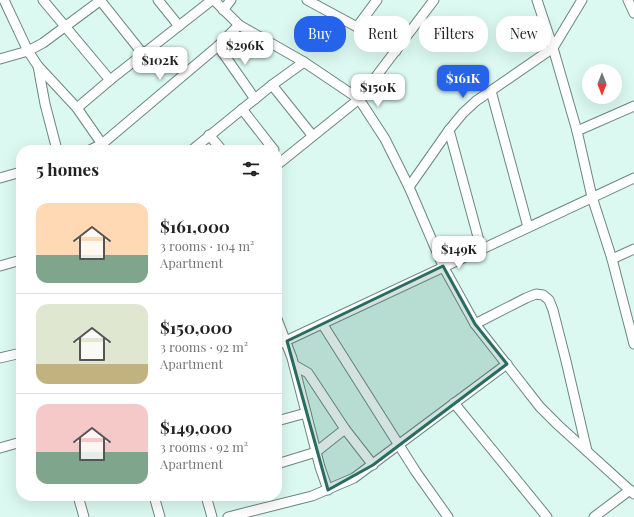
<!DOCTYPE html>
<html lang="en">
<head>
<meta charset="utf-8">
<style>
	body { margin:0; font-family:"Playfair Display",serif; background:#f2f2f2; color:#222; height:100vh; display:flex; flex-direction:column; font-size:15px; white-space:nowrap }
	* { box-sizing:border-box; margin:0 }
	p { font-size:13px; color:#767676 }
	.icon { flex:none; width:22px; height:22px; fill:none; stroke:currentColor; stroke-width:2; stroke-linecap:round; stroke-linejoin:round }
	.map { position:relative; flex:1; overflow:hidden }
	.panel { position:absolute; left:16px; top:145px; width:266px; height:356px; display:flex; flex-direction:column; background:#fff; border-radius:16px; box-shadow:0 4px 16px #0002 }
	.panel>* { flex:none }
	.guide { position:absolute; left:294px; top:16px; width:280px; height:36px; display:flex; gap:8px }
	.needle { width:26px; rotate:180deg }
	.buttons { position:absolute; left:582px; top:64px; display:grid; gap:8px }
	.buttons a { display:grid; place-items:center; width:40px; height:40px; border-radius:50%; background:#fff; box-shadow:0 4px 16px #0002; font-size:20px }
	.price { position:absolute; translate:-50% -34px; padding:0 9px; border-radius:8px; background:#fff; color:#222; font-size:13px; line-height:26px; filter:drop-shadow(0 1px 2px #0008) }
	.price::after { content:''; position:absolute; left:50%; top:24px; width:12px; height:9px; margin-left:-6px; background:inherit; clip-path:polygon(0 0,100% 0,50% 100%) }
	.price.on { background:#2563eb; color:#fff }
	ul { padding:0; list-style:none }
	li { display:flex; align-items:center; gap:12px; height:100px; padding:0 20px }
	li+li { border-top:1px solid #e0e0e0 }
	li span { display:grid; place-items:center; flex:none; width:112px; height:80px; border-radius:12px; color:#555 }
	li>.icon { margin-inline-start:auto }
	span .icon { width:48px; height:48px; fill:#fffc; stroke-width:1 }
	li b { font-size:17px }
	h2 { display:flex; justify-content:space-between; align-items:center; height:48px; padding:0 20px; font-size:17px }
	.tag { padding:0 14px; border-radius:16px; background:#fff; box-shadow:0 4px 16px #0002; font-size:14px; line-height:36px }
	.tag.on { background:#2563eb; color:#fff }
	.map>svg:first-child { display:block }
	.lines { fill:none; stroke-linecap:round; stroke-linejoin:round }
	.minor-casing { stroke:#6c8780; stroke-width:11 }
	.minor { stroke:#fff; stroke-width:9 }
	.marked { fill:#286d61; fill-opacity:0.2; stroke:#286d61; stroke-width:3; stroke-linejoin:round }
</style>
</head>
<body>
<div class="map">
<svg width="634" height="517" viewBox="0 0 634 517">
	<rect width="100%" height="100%" fill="#dbf9f1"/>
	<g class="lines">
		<g class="minor-casing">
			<g id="minor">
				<polyline points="4,0 28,51 38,66 45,104 57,150"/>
				<polyline points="43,0 110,80"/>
				<polyline points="100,0 143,54"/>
				<polyline points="158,0 179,26"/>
				<polyline points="214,0 239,25 304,62 359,99 385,139 409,187 443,266 475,324 540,407 558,425 634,494"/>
				<polyline points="307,0 357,27 396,51"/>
				<polyline points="537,0 553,48 577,131 592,197 612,259 634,344"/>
				<polyline points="628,0 634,13"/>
				<polyline points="223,10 231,0"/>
				<polyline points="357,27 377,0"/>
				<polyline points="218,46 255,99"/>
				<polyline points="0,59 28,51 43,43 101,0"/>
				<polyline points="38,66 77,108 102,144 104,150"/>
				<polyline points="272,85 312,135"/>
				<polyline points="491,91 528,227"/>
				<polyline points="77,108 110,80 212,0"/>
				<polyline points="242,109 274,150"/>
				<polyline points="449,130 481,248"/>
				<polyline points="577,131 634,106"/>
				<polyline points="209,135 222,150"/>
				<polyline points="90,150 102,144 218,46 239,25"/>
				<polyline points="192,150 272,85 304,62"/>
				<polyline points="277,165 359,99 434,0"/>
				<polyline points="0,178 21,172"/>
				<polyline points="409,187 449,130 463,113 476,101 553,48 582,0"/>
				<polyline points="612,259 634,249"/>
				<polyline points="0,266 21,260"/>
				<polyline points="277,319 292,358 320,467 328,490"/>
				<polyline points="475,324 526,298 536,294 543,295 549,300 553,310 566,361 587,451"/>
				<polyline points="323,325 416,472 448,517"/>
				<polyline points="277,345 634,178"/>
				<polyline points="0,358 21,353"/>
				<polyline points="294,365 308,373 345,429 373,465"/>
				<polyline points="454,403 547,517"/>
				<polyline points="277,421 306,413"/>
				<polyline points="0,448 21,442"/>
				<polyline points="277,464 316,452 345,429"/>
				<polyline points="78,496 84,517"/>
				<polyline points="154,496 160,517"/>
				<polyline points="206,496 212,517"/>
				<polyline points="228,517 312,496 354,478 507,364"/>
				<polyline points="594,517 630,490"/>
			</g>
		</g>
		<use href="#minor" class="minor"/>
	</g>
	<path class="marked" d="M 443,266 L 475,324 L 507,364 L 373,465 L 328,490 L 287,341 Z"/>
</svg>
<div class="buttons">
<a><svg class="needle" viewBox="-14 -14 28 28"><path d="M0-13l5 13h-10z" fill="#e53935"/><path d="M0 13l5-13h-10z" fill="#767676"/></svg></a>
</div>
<b class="price" style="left:245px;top:66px">$296K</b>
<b class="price" style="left:160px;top:81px">$102K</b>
<b class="price on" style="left:463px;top:99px">$161K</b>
<b class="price" style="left:378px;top:108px">$150K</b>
<b class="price" style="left:459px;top:270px">$149K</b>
<div class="guide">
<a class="tag on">Buy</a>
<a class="tag">Rent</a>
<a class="tag">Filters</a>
<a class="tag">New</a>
</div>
<section class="panel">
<h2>5 homes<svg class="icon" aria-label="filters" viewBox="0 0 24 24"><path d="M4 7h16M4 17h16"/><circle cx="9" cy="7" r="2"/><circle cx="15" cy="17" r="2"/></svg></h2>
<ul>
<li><span style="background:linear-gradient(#ffd9b3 65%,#7fa58c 0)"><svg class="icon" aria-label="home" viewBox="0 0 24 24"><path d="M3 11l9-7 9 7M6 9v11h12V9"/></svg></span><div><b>$161,000</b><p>3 rooms · 104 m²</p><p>Apartment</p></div></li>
<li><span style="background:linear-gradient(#dfe7d0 75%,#c2b280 0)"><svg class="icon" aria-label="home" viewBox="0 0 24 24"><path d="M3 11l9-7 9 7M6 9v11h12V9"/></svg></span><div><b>$150,000</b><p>3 rooms · 92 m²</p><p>Apartment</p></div></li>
<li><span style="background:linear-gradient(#f6c9c9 60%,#7fa58c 0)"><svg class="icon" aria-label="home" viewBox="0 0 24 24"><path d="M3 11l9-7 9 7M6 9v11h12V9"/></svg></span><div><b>$149,000</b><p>3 rooms · 92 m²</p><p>Apartment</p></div></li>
</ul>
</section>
</div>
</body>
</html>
